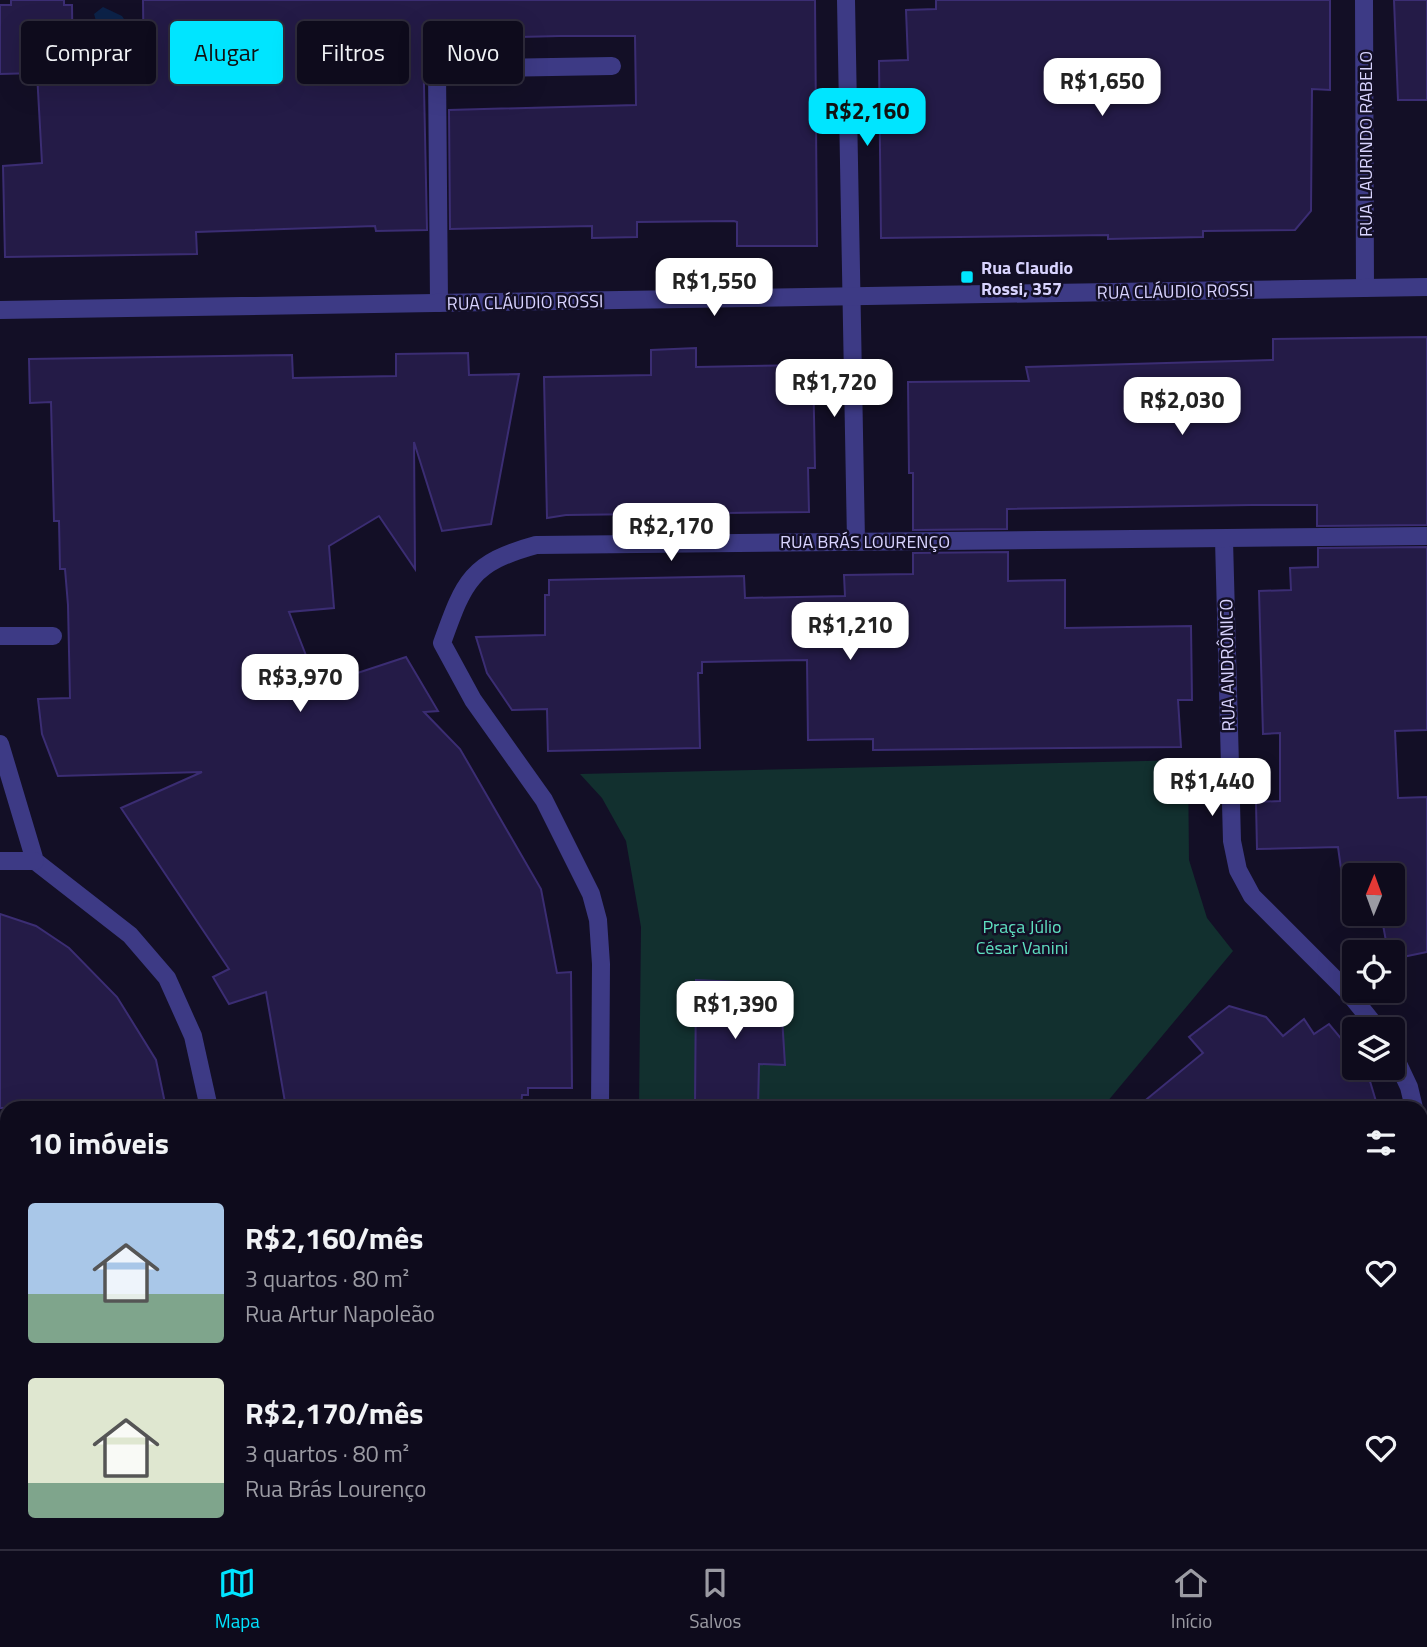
<!DOCTYPE html>
<html lang="pt">
<head>
<meta charset="utf-8">
<style>
	body { margin:0; font-family:"Titillium Web",sans-serif; background:#1c1929; color:#f1f3f6; height:100vh; display:flex; flex-direction:column; font-size:26px; white-space:nowrap }
	* { box-sizing:border-box; margin:0 }
	p { font-size:23px; color:#9b9ba3 }
	.icon { flex:none; width:38px; height:38px; fill:none; stroke:currentColor; stroke-width:2; stroke-linecap:round; stroke-linejoin:round }
	.map { position:relative; flex:1; overflow:hidden }
	.side { position:absolute; left:0px; top:1101px; width:1428px; height:450px; display:flex; flex-direction:column; background:#0e0b1c; border-radius:21px 21px 0 0; box-shadow:0 7px 28px #0002,0 0 0 2px #2e2b3b }
	.side>* { flex:none }
	.hud { position:absolute; left:21px; top:21px; width:700px; height:63px; display:flex; gap:14px }
	.needle { width:46px; rotate:1deg }
	.controls { position:absolute; left:1342px; top:863px; display:grid; gap:14px }
	.controls a { display:grid; place-items:center; width:63px; height:63px; border-radius:7px; background:#0e0b1c; box-shadow:0 7px 28px #0002,0 0 0 2px #2e2b3b; font-size:35px }
	.price { position:absolute; translate:-50% -60px; padding:0 16px; border-radius:14px; background:#fff; color:#222; font-size:23px; line-height:46px; filter:drop-shadow(0 2px 4px #0008) }
	.price::after { content:''; position:absolute; left:50%; top:42px; width:21px; height:16px; margin-left:-10px; background:inherit; clip-path:polygon(0 0,100% 0,50% 100%) }
	.price.on { background:#00e5ff; color:#111 }
	ul { padding:0; list-style:none }
	li { display:flex; align-items:center; gap:21px; height:175px; padding:0 28px }
	li span { display:grid; place-items:center; flex:none; width:196px; height:140px; border-radius:7px; color:#555 }
	li>.icon { margin-inline-start:auto }
	span .icon { width:84px; height:84px; fill:#fffc; stroke-width:1 }
	li b { font-size:30px }
	h2 { display:flex; justify-content:space-between; align-items:center; height:84px; padding:0 28px; font-size:30px }
	.tag { padding:0 24px; border-radius:7px; background:#0e0b1c; box-shadow:0 7px 28px #0002,0 0 0 2px #2e2b3b; font-size:24px; line-height:63px }
	.tag.on { background:#00e5ff; color:#111 }
	.menu { display:flex; justify-content:space-around; align-items:center; height:98px; border-top:2px solid #2e2b3b; background:#0e0b1c; font-size:19px; color:#9b9ba3 }
	.menu a { display:grid; justify-items:center; gap:4px }
	.menu .on { color:#00e5ff }
	.map>svg:first-child { display:block }
	.green { fill:#12302f }
	.water { fill:#0c2248 }
	.building { fill:#241b47; stroke:#3b2d73; stroke-width:2 }
	.lines { fill:none; stroke-linecap:round; stroke-linejoin:round }
	.lane { stroke:#3d3a85; stroke-width:18 }
	.street { stroke:#3d3a85; stroke-width:18 }
	.poi-dot { fill:#00e5ff; stroke:#130f26; stroke-width:2.5 }
	.labels { text-anchor:middle; dominant-baseline:central; stroke-width:5; stroke-linejoin:round; paint-order:stroke }
	.street-label { font-size:18px; fill:#d9d4ff; stroke:#130f26 }
	.poi-label { font-size:18px; font-weight:bold; fill:#d9d4ff; stroke:#130f26; text-anchor:start }
	.park-label { font-size:18px; fill:#5fe0c0; stroke:#130f26 }
</style>
</head>
<body>
<div class="map">
<svg width="1427" height="1549" viewBox="0 0 1427 1549">
	<rect width="100%" height="100%" fill="#130f26"/>
	<polygon class="green" points="1188,760 1189,860 1207,918 1233,951 1102,1108 639,1108 641,927 626,841 602,798 580,774"/>
	<path class="water" d="M 103,7 L 122,16 C 133,32 133,56 115,67 L 106,67 L 99,61 L 102,41 L 94,14 Z"/>
	<g class="building">
		<polygon points="11,0 64,0 64,5 72,5 73,85 144,85 143,0 815,0 817,246 737,246 737,222 734,221 637,222 637,237 592,238 592,226 450,229 449,110 636,105 635,36 560,36 423,39 427,230 376,231 375,226 196,232 197,254 5,257 3,166 42,163 37,73 0,74 0,5 11,5"/>
		<polygon points="936,0 1330,0 1330,90 1312,89 1311,211 1295,230 1203,231 1203,237 1108,239 1108,235 881,238 879,61 908,60 906,10 936,9"/>
		<polygon points="1394,0 1427,0 1427,100 1398,100"/>
		<polygon points="1427,337 1427,525 1317,526 1317,505 1251,505 1007,509 1007,529 913,530 913,473 909,473 908,382 1029,381 1026,367 1273,360 1273,339"/>
		<polygon points="696,348 696,367 813,365 815,468 808,468 809,512 566,515 547,518 544,377 651,375 651,350"/>
		<polygon points="468,353 469,375 519,374 491,524 442,531 414,442 415,569 379,516 329,546 334,608 289,612 318,686 406,657 438,711 424,712 460,749 541,889 557,973 571,972 572,1088 528,1088 528,1095 522,1095 521,1108 286,1108 266,992 229,1004 213,977 229,969 121,808 202,772 58,776 42,734 38,699 70,698 68,605 65,569 60,569 59,521 54,521 51,402 30,403 29,359 292,355 293,378 396,376 396,354"/>
		<polygon points="1427,547 1427,730 1395,731 1398,798 1427,797 1427,952 1393,959 1393,952 1388,952 1381,914 1393,914 1393,875 1354,875 1354,888 1344,890 1338,847 1257,849 1256,802 1280,801 1280,733 1263,734 1259,591 1291,590 1290,568 1318,567 1318,548"/>
		<polygon points="1008,552 1008,581 1065,580 1065,628 1191,626 1192,700 1178,700 1181,747 873,750 873,739 808,740 807,660 702,662 702,673 698,673 700,748 548,751 547,709 512,710 487,673 476,637 545,635 545,595 549,595 549,580 744,576 745,598 845,596 844,575 913,574 913,553"/>
		<polygon points="0,914 36,926 69,948 117,997 156,1060 166,1108 0,1108"/>
		<polygon points="696,980 780,984 785,1065 759,1064 758,1108 695,1108"/>
		<polygon points="1229,1006 1266,1017 1283,1036 1304,1019 1314,1034 1329,1024 1354,1054 1354,1068 1366,1068 1378,1108 1136,1108 1203,1053 1189,1037"/>
	</g>
	<g class="lines">
		<polyline class="lane" points="439,303 437,69 612,66"/>
		<g class="street">
			<polyline points="846,0 856,541"/>
			<polyline points="1364,0 1365,288"/>
			<polyline points="0,310 1427,287"/>
			<polyline points="1224,540 1232,841 1238,870 1252,896 1348,992 1378,1029"/>
			<polyline points="0,636 53,636"/>
			<polyline points="0,744 35,861 130,935 167,978 193,1036 209,1108"/>
			<polyline points="0,861 35,861"/>
			<polyline points="1393,1053 1409,1087 1414,1108"/>
			<path d="M 600,1108 L 601,964 L 598,920 L 591,894 L 544,800 L 473,700 L 442,643 C 464,582 470,563 536,545 L 1427,536"/>
			<polyline points="1421,1139 1427,1167"/>
			<polyline points="0,1430 7,1430"/>
			<polyline points="1244,1544 1246,1549"/>
			<polyline points="95,1549 96,1544"/>
			<polyline points="596,1549 596,1544"/>
			<polyline points="908,1549 908,1544"/>
		</g>
	</g>
	<rect class="poi-dot" x="960" y="270" width="14" height="14" rx="3.5"/>
	<g class="labels">
		<g class="street-label">
			<text transform="translate(1365 144) rotate(-90)">RUA LAURINDO RABELO</text>
			<text transform="translate(1175 291) rotate(-1)">RUA CLÁUDIO ROSSI</text>
			<text transform="translate(525 302) rotate(-1)">RUA CLÁUDIO ROSSI</text>
			<text x="865" y="541">RUA BRÁS LOURENÇO</text>
			<text transform="translate(1227 665) rotate(-91)">RUA ANDRÔNICO</text>
		</g>
		<g class="poi-label">
			<text x="981" y="267">Rua Claudio<tspan x="981" dy="21">Rossi, 357</tspan></text>
		</g>
		<g class="park-label">
			<text x="1022" y="926">Praça Júlio<tspan x="1022" dy="21">César Vanini</tspan></text>
		</g>
	</g>
</svg>
<div class="controls">
<a><svg class="needle" viewBox="-14 -14 28 28"><path d="M0-13l5 13h-10z" fill="#e53935"/><path d="M0 13l5-13h-10z" fill="#9b9ba3"/></svg></a>
<a><svg class="icon" aria-label="locate" viewBox="0 0 24 24"><circle cx="12" cy="12" r="6"/><path d="M12 2v4M12 18v4M2 12h4M18 12h4"/></svg></a>
<a><svg class="icon" aria-label="layers" viewBox="0 0 24 24"><path d="M12 4l9 5-9 5-9-5zM3 14l9 5 9-5"/></svg></a>
</div>
<b class="price" style="left:1102px;top:118px">R$1,650</b>
<b class="price on" style="left:867px;top:148px">R$2,160</b>
<b class="price" style="left:714px;top:318px">R$1,550</b>
<b class="price" style="left:834px;top:419px">R$1,720</b>
<b class="price" style="left:1182px;top:437px">R$2,030</b>
<b class="price" style="left:671px;top:563px">R$2,170</b>
<b class="price" style="left:850px;top:662px">R$1,210</b>
<b class="price" style="left:300px;top:714px">R$3,970</b>
<b class="price" style="left:1212px;top:818px">R$1,440</b>
<b class="price" style="left:735px;top:1041px">R$1,390</b>
<div class="hud">
<a class="tag">Comprar</a>
<a class="tag on">Alugar</a>
<a class="tag">Filtros</a>
<a class="tag">Novo</a>
</div>
<section class="side">
<h2>10 imóveis<svg class="icon" aria-label="filters" viewBox="0 0 24 24"><path d="M4 7h16M4 17h16"/><circle cx="9" cy="7" r="2"/><circle cx="15" cy="17" r="2"/></svg></h2>
<ul>
<li><span style="background:linear-gradient(#a9c7e8 65%,#7fa58c 0)"><svg class="icon" aria-label="home" viewBox="0 0 24 24"><path d="M3 11l9-7 9 7M6 9v11h12V9"/></svg></span><div><b>R$2,160/mês</b><p>3 quartos · 80 m²</p><p>Rua Artur Napoleão</p></div><svg class="icon" aria-label="heart" viewBox="0 0 24 24"><path d="M12 20l-8-8c-3-5 5-10 8-4 3-6 11-1 8 4z"/></svg></li>
<li><span style="background:linear-gradient(#dfe7d0 75%,#7fa58c 0)"><svg class="icon" aria-label="home" viewBox="0 0 24 24"><path d="M3 11l9-7 9 7M6 9v11h12V9"/></svg></span><div><b>R$2,170/mês</b><p>3 quartos · 80 m²</p><p>Rua Brás Lourenço</p></div><svg class="icon" aria-label="heart" viewBox="0 0 24 24"><path d="M12 20l-8-8c-3-5 5-10 8-4 3-6 11-1 8 4z"/></svg></li>
</ul>
</section>
</div>
<nav class="menu">
<a class="on"><svg class="icon" aria-label="map" viewBox="0 0 24 24"><path d="M3 6l6-2 6 2 6-2v14l-6 2-6-2-6 2zM9 4v14M15 6v14"/></svg>Mapa</a>
<a><svg class="icon" aria-label="saved" viewBox="0 0 24 24"><path d="M7 4h10v16l-5-4-5 4z"/></svg>Salvos</a>
<a><svg class="icon" aria-label="home" viewBox="0 0 24 24"><path d="M3 11l9-7 9 7M6 9v11h12V9"/></svg>Início</a>
</nav>
</body>
</html>
